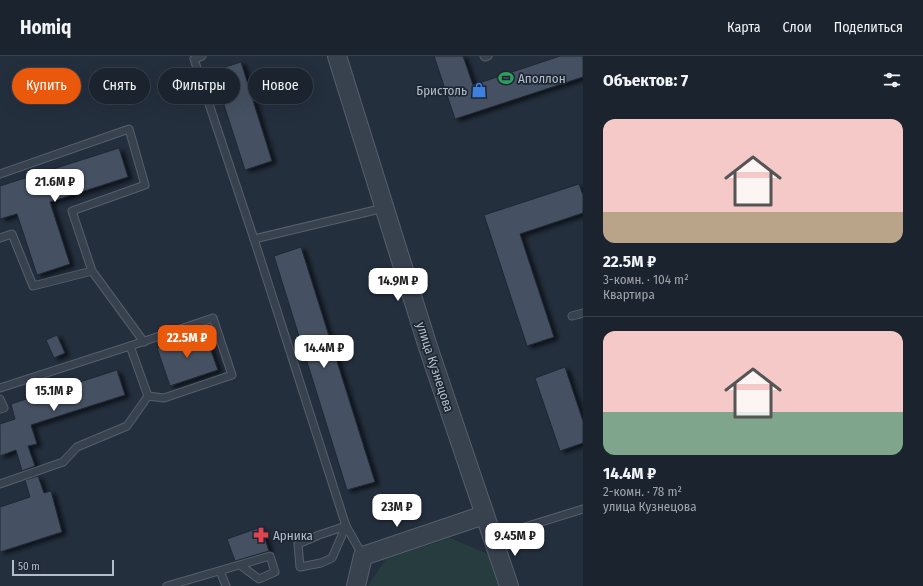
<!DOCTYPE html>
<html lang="ru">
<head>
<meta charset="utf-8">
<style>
	body { margin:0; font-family:"Fira Sans Condensed",sans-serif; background:#282f3a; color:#f1f3f6; height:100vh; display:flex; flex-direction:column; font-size:15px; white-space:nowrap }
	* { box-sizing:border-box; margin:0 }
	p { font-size:13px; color:#a0a4aa }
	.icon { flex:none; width:22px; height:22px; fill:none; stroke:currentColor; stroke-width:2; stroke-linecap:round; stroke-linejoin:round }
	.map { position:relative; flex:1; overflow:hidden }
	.panel { display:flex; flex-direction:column; background:#1b232e; width:340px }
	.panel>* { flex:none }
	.top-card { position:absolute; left:12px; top:12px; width:380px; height:36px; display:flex; gap:8px }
	.scale { position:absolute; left:12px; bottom:10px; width:102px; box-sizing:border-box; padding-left:4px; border:2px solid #b4bcc9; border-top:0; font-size:11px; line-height:14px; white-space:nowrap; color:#b4bcc9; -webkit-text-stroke:3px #1d2633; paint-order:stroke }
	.price { position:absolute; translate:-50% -34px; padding:0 9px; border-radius:8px; background:#fff; color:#222; font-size:13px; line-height:26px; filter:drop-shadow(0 1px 2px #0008) }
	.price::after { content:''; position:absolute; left:50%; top:24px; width:12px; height:9px; margin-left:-6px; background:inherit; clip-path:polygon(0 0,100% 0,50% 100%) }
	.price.active { background:#ea580c; color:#fff }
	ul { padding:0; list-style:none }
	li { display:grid; align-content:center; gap:8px; height:212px; padding:0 20px }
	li+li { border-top:1px solid #39404a }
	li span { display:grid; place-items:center; height:124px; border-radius:12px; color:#555 }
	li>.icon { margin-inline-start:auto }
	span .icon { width:72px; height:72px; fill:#fffc; stroke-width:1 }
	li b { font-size:17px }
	h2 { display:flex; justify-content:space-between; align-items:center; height:48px; padding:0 20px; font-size:17px }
	.pill { padding:0 14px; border-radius:18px; background:#1b232e; box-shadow:0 4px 16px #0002,0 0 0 1px #39404a; font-size:14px; line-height:36px }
	.pill.active { background:#ea580c; color:#fff }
	header { display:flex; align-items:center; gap:24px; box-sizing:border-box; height:56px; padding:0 20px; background:#1b232e; border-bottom:1px solid #39404a }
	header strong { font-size:19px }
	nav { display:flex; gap:22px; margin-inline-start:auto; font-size:14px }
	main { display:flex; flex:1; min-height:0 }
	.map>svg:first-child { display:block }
	.green { fill:#263c3f }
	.building { fill:#455162; stroke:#1f2835; filter:url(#shadow) }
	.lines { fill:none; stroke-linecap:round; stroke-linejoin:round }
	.service-casing { stroke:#565f6c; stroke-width:9 }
	.tertiary-casing { stroke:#565f6c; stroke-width:20 }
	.service { stroke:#38414e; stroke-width:7 }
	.tertiary { stroke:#38414e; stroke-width:18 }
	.labels { text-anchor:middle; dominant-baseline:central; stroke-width:3.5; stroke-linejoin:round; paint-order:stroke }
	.poi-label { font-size:13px; fill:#b4bcc9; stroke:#1d2633; text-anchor:start }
	.street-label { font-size:13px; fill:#b4bcc9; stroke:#1d2633 }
</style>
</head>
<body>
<header>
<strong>Homiq</strong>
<nav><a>Карта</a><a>Слои</a><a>Поделиться</a></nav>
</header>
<main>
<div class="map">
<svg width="583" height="530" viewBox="0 0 583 530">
	<defs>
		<filter id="shadow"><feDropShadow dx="4.5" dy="2.5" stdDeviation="2" flood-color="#0009"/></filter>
	</defs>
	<rect width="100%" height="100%" fill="#242f3e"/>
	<polygon class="green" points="450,482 488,498 500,530 368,530 386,503"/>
	<g class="building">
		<polygon points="434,0 463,0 473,29 560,0 583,0 583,21 455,63"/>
		<polygon points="241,6 272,105 245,114 213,15"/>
		<polygon points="119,92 128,121 50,146 70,208 37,219 17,158 0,163 0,130"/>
		<polygon points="579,128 583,139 583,157 520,178 554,281 527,290 484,159"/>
		<polygon points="301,191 375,426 347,434 274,200"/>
		<polygon points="204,275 218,314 170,330 157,292"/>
		<polygon points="57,279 65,297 54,302 46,284"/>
		<polygon points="565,311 583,365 583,387 560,395 535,322"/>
		<polygon points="117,314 125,339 31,369 37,388 28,390 35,410 22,415 16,394 0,400 0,368 15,363 11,348"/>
		<polygon points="38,420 44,437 51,435 62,476 0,496 0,451 30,441 25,424"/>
		<polygon points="261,471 269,495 235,505 227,483"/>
	</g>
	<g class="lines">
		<g class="service-casing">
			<g id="service">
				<polyline points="202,0 194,3 254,183 384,152"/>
				<polyline points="484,0 485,1 488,0"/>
				<polyline points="0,118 129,73 145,129 72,155 92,215 144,286"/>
				<polyline points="0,182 12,178 33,230 92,215"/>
				<polyline points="254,183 346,470 363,500"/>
				<polyline points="572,260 583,257"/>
				<polyline points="0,332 130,290 213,262 232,319 164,342 148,340"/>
				<polyline points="0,343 4,352 0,353"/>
				<polyline points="0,428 63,406 77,391 127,370 148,340 130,290"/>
				<polygon points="346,470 332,502 321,507 300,511 298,488 319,479"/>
				<polyline points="493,481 583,453"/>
				<polyline points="220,515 226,530"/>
				<polyline points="167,530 270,500 275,516 259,523 240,509"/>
			</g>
		</g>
		<g class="tertiary-casing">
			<g id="tertiary">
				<polyline points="337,0 428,291 509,530"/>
				<polyline points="356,530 363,500 484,459"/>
			</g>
		</g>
		<use href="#service" class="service"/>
		<use href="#tertiary" class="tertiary"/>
	</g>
	<defs>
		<g id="stadium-bare" transform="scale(1.2)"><path d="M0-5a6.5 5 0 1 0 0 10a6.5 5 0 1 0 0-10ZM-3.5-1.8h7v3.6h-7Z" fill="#2e9e5b" stroke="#1d2633" stroke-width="2.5" paint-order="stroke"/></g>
		<g id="shop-bare" transform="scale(1.2)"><path d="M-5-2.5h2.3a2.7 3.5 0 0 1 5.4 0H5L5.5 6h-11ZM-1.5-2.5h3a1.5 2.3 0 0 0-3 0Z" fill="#3f7fe0" stroke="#1d2633" stroke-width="2.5" paint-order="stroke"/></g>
		<g id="pharmacy-bare" transform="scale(1.2)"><path d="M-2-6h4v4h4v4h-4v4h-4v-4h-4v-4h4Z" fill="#e0444e" stroke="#1d2633" stroke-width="2.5" paint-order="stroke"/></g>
	</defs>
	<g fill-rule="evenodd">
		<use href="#stadium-bare" x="506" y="22"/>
		<use href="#shop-bare" x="479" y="34"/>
		<use href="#pharmacy-bare" x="261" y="479"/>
	</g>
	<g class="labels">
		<g class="poi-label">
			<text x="518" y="22">Аполлон</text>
			<text x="467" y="34" text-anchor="end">Бристоль</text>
			<text x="273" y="479">Арника</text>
		</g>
		<g class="street-label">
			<text transform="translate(435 311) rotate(72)">улица Кузнецова</text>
		</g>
	</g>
</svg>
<div class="scale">50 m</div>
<b class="price" style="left:55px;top:147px">21.6M ₽</b>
<b class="price" style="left:398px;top:246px">14.9M ₽</b>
<b class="price active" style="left:187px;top:303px">22.5M ₽</b>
<b class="price" style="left:324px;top:313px">14.4M ₽</b>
<b class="price" style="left:54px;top:356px">15.1M ₽</b>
<b class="price" style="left:397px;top:472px">23M ₽</b>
<b class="price" style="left:515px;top:501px">9.45M ₽</b>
<div class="top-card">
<a class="pill active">Купить</a>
<a class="pill">Снять</a>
<a class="pill">Фильтры</a>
<a class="pill">Новое</a>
</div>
</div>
<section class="panel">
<h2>Объектов: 7<svg class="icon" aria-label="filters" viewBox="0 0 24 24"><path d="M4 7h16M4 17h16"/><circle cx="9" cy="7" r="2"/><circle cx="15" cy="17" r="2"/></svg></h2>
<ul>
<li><span style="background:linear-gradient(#f6c9c9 75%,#b9a48a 0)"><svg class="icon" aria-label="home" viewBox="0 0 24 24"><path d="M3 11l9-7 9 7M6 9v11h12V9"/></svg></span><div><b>22.5M ₽</b><p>3-комн. · 104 m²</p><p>Квартира</p></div></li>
<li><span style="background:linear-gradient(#f6c9c9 65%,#7fa58c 0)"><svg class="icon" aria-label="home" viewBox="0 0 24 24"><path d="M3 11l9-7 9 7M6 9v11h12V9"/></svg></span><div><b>14.4M ₽</b><p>2-комн. · 78 m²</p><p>улица Кузнецова</p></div></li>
</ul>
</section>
</main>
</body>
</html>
